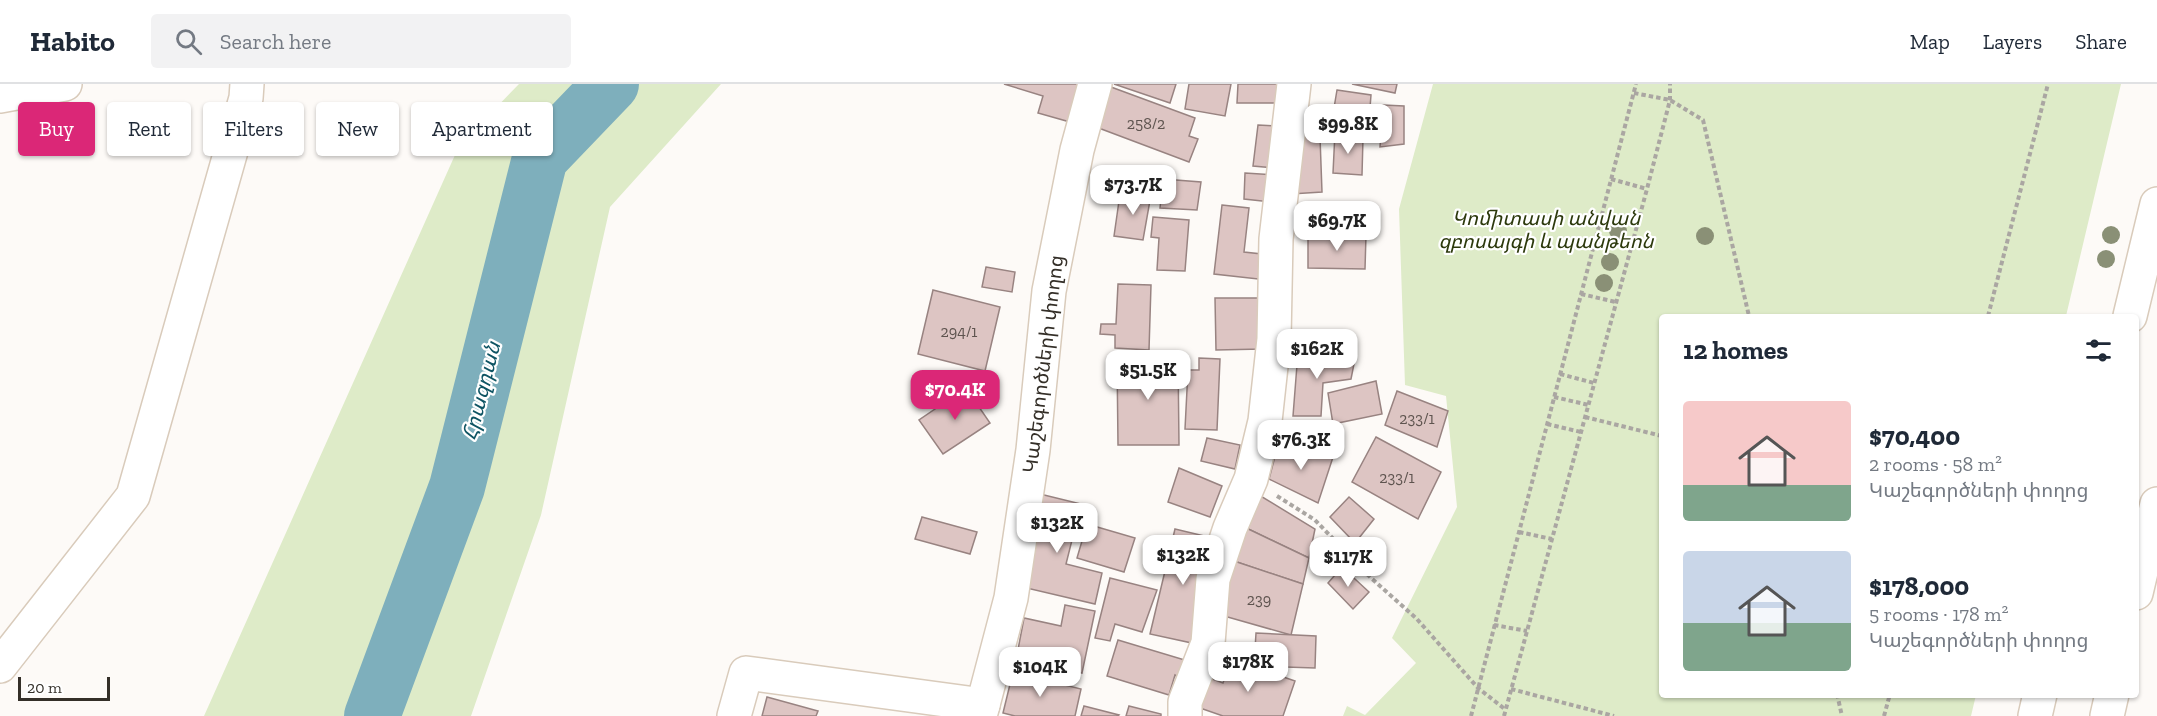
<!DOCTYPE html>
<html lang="en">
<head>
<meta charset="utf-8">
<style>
	body { margin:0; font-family:"Zilla Slab","Noto Sans Armenian",serif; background:#f2f2f3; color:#1f2937; height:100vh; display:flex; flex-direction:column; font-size:22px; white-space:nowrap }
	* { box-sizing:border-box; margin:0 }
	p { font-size:20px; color:#747a83 }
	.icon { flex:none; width:33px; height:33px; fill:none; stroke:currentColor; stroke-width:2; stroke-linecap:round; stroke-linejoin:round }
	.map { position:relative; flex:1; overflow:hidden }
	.side { position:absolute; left:1659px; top:230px; width:480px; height:384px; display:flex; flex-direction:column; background:#fff; border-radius:6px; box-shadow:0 2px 4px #0004 }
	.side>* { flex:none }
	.banner { position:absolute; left:18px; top:18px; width:570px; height:54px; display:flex; gap:12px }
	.scale { position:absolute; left:18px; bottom:15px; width:92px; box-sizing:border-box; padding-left:6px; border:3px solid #342f28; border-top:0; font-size:16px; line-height:21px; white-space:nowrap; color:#342f28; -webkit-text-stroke:4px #fff; paint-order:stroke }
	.price { position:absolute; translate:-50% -51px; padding:0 14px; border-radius:12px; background:#fff; color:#222; font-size:20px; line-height:39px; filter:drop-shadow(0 2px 3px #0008) }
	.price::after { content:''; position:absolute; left:50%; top:36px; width:18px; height:14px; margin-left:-9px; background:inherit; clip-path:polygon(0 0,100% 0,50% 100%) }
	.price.on { background:#db2777; color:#fff }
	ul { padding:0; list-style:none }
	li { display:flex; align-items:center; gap:18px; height:150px; padding:0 24px }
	li span { display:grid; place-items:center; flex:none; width:168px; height:120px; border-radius:6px; color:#555 }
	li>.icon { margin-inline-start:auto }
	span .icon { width:72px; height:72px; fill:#fffc; stroke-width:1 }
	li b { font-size:26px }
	h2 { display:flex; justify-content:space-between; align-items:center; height:72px; padding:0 24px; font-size:26px }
	.pill { padding:0 21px; border-radius:6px; background:#fff; box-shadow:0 2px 4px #0004; font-size:21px; line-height:54px }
	.pill.on { background:#db2777; color:#fff }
	header { display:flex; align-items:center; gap:36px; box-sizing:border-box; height:84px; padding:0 30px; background:#fff; border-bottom:2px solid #e0e1e3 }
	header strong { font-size:28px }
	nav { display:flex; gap:33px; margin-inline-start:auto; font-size:21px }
	.search { width:420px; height:54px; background:#f2f2f3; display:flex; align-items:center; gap:15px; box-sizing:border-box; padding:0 21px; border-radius:6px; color:#747a83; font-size:22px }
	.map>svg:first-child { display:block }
	.green { fill:#deebc8 }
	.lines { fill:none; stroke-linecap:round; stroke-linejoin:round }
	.river { stroke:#7eafbc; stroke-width:56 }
	.building { fill:#ddc5c3; stroke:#988381; stroke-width:1.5 }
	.minor-casing { stroke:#d9cbbb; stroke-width:36 }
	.major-casing { stroke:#d9cbbb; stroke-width:36 }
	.path { stroke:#aaa6a2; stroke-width:4; stroke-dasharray:4.5 3; stroke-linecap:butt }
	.minor { stroke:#fff; stroke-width:33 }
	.major { stroke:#fff; stroke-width:33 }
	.tree { fill:#8a9076 }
	.labels { text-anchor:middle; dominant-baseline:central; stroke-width:4.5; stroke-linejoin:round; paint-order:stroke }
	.number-label { font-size:16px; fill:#5e544f }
	.park-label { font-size:20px; font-style:italic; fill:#2c390c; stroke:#fff }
	.street-label { font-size:20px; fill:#342f28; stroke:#fff }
	.water-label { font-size:21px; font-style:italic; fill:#0e5463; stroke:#fff }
</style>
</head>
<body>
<header>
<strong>Habito</strong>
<div class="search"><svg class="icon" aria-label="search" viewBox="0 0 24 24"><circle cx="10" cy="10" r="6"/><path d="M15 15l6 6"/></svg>Search here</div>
<nav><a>Map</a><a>Layers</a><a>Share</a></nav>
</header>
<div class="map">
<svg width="2157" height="632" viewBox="0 0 2157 632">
	<rect width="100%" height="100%" fill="#fdfaf7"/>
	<g class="green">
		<polygon points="519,0 721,0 610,123 541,431 471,632 204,632 459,62"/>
		<polygon points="1433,0 2121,0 2066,232 1662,232 1662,610 1976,611 1971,632 1343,632 1347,622 1365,631 1416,579 1392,554 1457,423 1446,312 1405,301 1399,125"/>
	</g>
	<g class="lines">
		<polyline class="river" points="372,632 457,403 540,74 611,0"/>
	</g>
	<g class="building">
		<polygon points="1004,0 1082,0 1070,38 1038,29 1043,12"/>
		<polygon points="1114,0 1176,0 1170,19"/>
		<polygon points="1189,0 1231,0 1225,32 1185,25"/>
		<polygon points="1238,0 1281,0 1281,19 1237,19"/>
		<polygon points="1352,0 1397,0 1395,9"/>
		<polygon points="1111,3 1195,34 1189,52 1198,55 1189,78 1096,43"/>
		<polygon points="1337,6 1371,11 1368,49 1331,42"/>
		<polygon points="1383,21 1404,22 1404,60 1380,63"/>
		<polygon points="1258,41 1277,42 1275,84 1253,82"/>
		<polygon points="1335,48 1363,54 1362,91 1333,89"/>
		<polygon points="1293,53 1320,53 1322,108 1291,110"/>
		<polygon points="1245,89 1274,91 1271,118 1244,115"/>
		<polygon points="1163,95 1201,98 1197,126 1160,124"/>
		<polygon points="1140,103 1152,105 1143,156 1114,152 1119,117 1136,118"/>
		<polygon points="1222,121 1249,124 1244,168 1271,171 1267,196 1214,190"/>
		<polygon points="1153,133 1189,136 1185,187 1157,186 1159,154 1151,153"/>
		<polygon points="1308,151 1366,151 1365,185 1308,184"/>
		<polygon points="986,183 1015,188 1012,208 982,203"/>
		<polygon points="1118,200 1151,201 1149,266 1115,264 1115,251 1100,250 1101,240 1116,240"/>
		<polygon points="933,206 1000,223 985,287 918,270"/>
		<polygon points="1215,214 1259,214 1262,265 1216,266"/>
		<polygon points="1298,268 1355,275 1351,295 1323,299 1321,332 1293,332"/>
		<polygon points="1117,273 1178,273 1179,361 1118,361"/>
		<polygon points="1199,274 1220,275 1217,346 1185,345 1188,286 1199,286"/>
		<polygon points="1376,297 1382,330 1333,340 1328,309"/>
		<polygon points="966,304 990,339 943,370 919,336"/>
		<polygon points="1397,307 1448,327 1437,363 1385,341"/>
		<polygon points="1376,353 1441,388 1418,435 1352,398"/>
		<polygon points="1207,354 1240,361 1235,385 1201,377"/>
		<polygon points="1278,361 1334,370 1318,419 1269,395"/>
		<polygon points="1179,384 1222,402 1210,433 1168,418"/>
		<polygon points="1254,408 1315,445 1309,474 1240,441"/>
		<polygon points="1040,410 1081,420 1066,480 1102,489 1095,520 1018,502"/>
		<polygon points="1349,413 1374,435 1355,459 1330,433"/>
		<polygon points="922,433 977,448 970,470 915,455"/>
		<polygon points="1087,440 1135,454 1124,488 1077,474"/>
		<polygon points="1240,441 1309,474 1303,500 1228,475"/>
		<polygon points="1175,445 1217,455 1192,559 1150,550"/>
		<polygon points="1228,475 1303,500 1291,551 1217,530"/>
		<polygon points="1342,483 1369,508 1353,525 1328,499"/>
		<polygon points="1110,494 1157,506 1142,548 1115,540 1110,557 1095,554"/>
		<polygon points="1065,521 1095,527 1082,589 1016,576 1024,534 1061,542"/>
		<polygon points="1256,549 1316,552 1315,584 1254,582"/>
		<polygon points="1118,556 1188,577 1183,596 1175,591 1169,611 1107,592"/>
		<polygon points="1231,575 1295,597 1283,632 1223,632 1200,624 1210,594 1223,599"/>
		<polygon points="1013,588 1081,605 1075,632 1015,632 1003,629"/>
		<polygon points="767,613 818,627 816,632 762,632"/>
		<polygon points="1084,622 1119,631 1118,632 1081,632"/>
		<polygon points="1129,622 1161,630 1161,632 1126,632"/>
	</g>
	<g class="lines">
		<g class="minor-casing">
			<g id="minor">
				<polyline points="0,12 65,0"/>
				<polyline points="0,582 133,412 246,14 247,0"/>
				<polyline points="734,632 746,589 983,621"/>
				<polyline points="980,632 1011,514 1033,366 1049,207 1077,66 1095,0"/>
				<polyline points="1185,632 1185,618 1208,559 1213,495 1230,444 1251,395 1265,337 1274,255 1276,155 1294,0"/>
			</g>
		</g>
		<g class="major-casing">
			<g id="major">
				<polyline points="2130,232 2157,120"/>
				<polyline points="2136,509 2157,420"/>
				<polyline points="2035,632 2040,610"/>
				<polyline points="2107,632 2112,610"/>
			</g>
		</g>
		<g class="path">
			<polyline points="1634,9 1670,16 1703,36 1749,232"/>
			<polyline points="1611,95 1647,105"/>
			<polyline points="1581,210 1616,218"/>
			<polyline points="1988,232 2048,0"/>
			<polyline points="1560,290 1594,299"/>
			<polyline points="1554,313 1589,321"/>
			<polyline points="1585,333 1662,352"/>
			<polyline points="1547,340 1581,348"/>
			<polyline points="1277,412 1315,436 1371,494 1416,534 1478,604 1506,626"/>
			<polyline points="1519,448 1552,455"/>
			<polyline points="1494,541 1527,547"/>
			<polyline points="1511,605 1614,632"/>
			<polyline points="1837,610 1842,632"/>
			<polyline points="1471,632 1636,0"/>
			<polyline points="1504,632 1647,105 1670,16 1670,0"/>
			<polyline points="1884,632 1890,610"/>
		</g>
		<use href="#minor" class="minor"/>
		<use href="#major" class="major"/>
	</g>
	<g class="tree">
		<circle cx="1618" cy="147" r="9"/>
		<circle cx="2111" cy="151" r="9"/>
		<circle cx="1705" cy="152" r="9"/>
		<circle cx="2106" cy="175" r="9"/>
		<circle cx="1610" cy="178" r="9"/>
		<circle cx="1604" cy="199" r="9"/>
	</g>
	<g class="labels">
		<g class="number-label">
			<text x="1146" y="39">258/2</text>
			<text x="959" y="247">294/1</text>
			<text x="1417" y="334">233/1</text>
			<text x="1397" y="393">233/1</text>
			<text x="1259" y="515">239</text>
		</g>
		<g class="park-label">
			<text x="1546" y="134">Կոմիտասի անվան<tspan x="1546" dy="23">զբոսայգի և պանթեոն</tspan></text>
		</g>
		<g class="street-label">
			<text transform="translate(1043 280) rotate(-83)">Կաշեգործների փողոց</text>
		</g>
		<g class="water-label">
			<text transform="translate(481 307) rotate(-76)">Հրազդան</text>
		</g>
	</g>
</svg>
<div class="scale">20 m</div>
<b class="price" style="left:1348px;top:71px">$99.8K</b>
<b class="price" style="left:1133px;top:132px">$73.7K</b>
<b class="price" style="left:1337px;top:168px">$69.7K</b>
<b class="price" style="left:1317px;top:296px">$162K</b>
<b class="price" style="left:1148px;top:317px">$51.5K</b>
<b class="price on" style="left:955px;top:337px">$70.4K</b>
<b class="price" style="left:1301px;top:387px">$76.3K</b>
<b class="price" style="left:1057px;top:470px">$132K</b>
<b class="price" style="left:1183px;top:502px">$132K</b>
<b class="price" style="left:1348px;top:504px">$117K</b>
<b class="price" style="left:1248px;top:609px">$178K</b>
<b class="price" style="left:1040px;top:614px">$104K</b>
<div class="banner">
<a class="pill on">Buy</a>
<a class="pill">Rent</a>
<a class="pill">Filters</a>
<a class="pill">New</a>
<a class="pill">Apartment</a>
</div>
<section class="side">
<h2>12 homes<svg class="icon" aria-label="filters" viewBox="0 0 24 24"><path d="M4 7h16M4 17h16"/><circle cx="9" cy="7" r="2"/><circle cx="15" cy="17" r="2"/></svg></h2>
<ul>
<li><span style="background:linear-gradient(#f6c9c9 70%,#7fa58c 0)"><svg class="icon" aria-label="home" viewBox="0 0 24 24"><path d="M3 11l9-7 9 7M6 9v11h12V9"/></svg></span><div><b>$70,400</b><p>2 rooms · 58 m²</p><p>Կաշեգործների փողոց</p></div></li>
<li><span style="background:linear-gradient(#c9d6e8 60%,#7fa58c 0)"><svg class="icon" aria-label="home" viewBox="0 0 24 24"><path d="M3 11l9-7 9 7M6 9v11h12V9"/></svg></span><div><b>$178,000</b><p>5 rooms · 178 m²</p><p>Կաշեգործների փողոց</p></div></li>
</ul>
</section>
</div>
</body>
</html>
